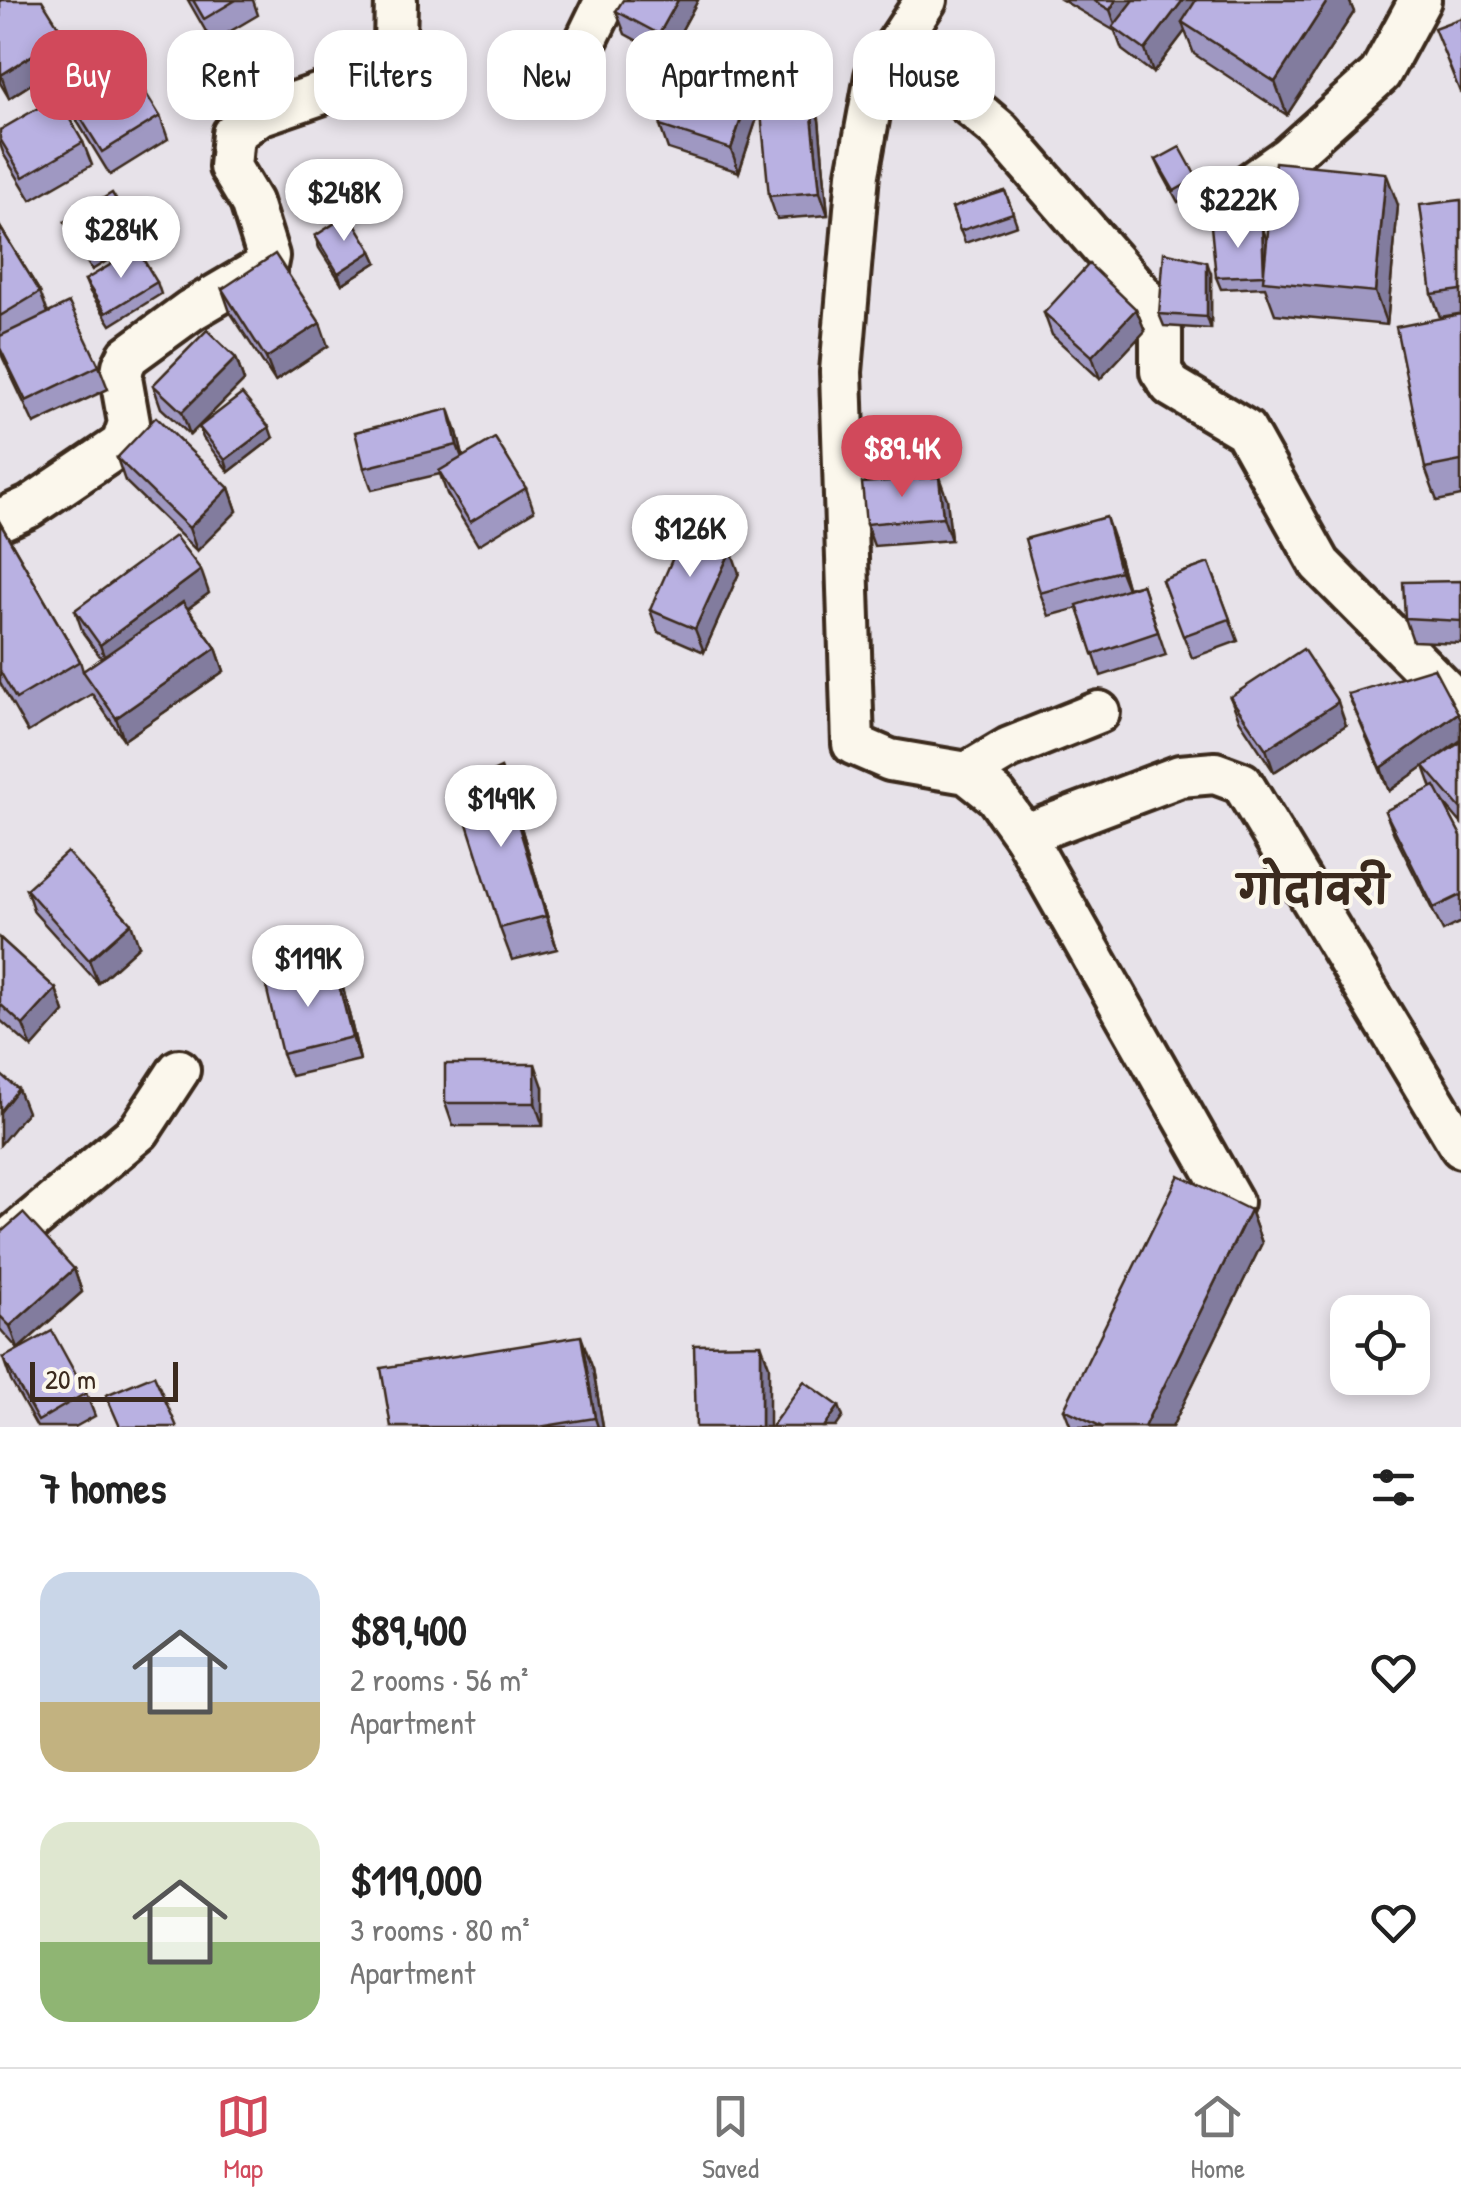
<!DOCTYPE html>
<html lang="en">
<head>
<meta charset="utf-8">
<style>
	body { margin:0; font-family:"Patrick Hand","Playpen Sans Deva",sans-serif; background:#f6f6f6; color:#222; height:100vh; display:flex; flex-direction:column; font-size:38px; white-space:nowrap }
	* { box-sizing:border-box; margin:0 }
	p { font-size:32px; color:#767676 }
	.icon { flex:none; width:55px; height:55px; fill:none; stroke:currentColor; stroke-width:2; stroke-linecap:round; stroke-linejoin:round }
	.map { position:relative; height:1427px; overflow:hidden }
	.sheet { display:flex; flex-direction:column; background:#fff; flex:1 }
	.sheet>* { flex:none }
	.banner { position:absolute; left:30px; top:30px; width:1402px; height:90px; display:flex; gap:20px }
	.tools { position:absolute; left:1330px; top:1295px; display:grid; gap:20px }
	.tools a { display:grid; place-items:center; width:100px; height:100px; border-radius:20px; background:#fff; box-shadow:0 5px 15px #0003; font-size:50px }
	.scale { position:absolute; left:30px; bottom:25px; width:148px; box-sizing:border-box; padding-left:10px; border:5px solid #3b2a1e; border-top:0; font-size:28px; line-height:35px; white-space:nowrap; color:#3b2a1e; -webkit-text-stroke:8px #fbf7ec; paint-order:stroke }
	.price { position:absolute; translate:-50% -85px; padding:0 22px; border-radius:35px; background:#fff; color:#222; font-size:32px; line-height:65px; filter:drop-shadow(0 2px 5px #0008) }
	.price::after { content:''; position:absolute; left:50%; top:60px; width:30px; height:22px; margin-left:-15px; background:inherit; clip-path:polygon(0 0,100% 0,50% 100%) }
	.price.active { background:#d1495b; color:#fff }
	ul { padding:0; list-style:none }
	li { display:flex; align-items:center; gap:30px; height:250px; padding:0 40px }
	li span { display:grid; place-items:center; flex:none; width:280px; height:200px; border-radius:30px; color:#555 }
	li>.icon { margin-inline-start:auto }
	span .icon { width:120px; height:120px; fill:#fffc; stroke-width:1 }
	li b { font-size:42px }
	h2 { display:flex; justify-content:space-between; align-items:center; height:120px; padding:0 40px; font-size:42px }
	.pill { padding:0 35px; border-radius:30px; background:#fff; box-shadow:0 5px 15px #0003; font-size:35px; line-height:90px }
	.pill.active { background:#d1495b; color:#fff }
	.dock { display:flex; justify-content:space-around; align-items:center; height:140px; border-top:2px solid #e0e0e0; background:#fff; font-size:28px; color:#767676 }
	.dock a { display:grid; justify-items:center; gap:5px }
	.dock .active { color:#d1495b }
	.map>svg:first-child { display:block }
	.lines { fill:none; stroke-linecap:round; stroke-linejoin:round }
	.street-casing { stroke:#3b2a1e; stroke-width:48 }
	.street { stroke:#fbf7ec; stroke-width:40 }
	.wall { fill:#9f98c2; stroke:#3b2a1e; stroke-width:2.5 }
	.shaded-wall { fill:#827c9e; stroke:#3b2a1e; stroke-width:2.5 }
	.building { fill:#b9b1e2; stroke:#3b2a1e; stroke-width:2.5 }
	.labels { text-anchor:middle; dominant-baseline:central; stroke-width:8; stroke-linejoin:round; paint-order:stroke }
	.district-label { font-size:40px; font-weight:bold; fill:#3b2a1e; stroke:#fbf7ec }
</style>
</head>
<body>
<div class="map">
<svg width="1461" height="1427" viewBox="0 0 1461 1427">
	<rect width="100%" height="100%" fill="#e7e2e9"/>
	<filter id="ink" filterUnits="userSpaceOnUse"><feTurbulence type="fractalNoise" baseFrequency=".01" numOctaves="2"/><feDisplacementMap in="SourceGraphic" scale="20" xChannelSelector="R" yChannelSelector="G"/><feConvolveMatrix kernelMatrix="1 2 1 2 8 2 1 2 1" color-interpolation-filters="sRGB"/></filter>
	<g filter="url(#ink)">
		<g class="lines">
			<g class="street-casing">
				<g id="street">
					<polyline points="926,0 876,76 858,174 841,372 853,744 890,760 967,773 996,796 1024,835 1232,1202"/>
					<polyline points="586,41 606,0"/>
					<polyline points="892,50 936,77 1000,131 1140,292 1151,309 1161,331 1161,371 1171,386 1245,430 1320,564 1461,706"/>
					<polyline points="1223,203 1288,157 1380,74 1420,0"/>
					<polyline points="0,520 29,507 122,444 129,423 121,378 123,366 128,356 191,310 266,266 268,256 251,202 230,167 233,134 259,115 361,80 395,45 396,0"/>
					<polyline points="967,773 1009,748 1099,712"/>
					<polyline points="1024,835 1180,776 1215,773 1242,783 1461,1147"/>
					<polyline points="0,1247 139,1131 179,1070"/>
				</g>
			</g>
			<use href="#street" class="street"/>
		</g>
		<g class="wall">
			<polygon points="0,0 72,58 9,98 0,83"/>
			<polygon points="188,0 253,0 258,15 212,42"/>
			<polygon points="698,0 667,57 625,34 616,11"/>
			<polygon points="1062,0 1349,0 1354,12 1287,115 1194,54 1185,31 1153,73 1122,50 1115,31"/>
			<polygon points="60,85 160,116 168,139 110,175 69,108"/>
			<polygon points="752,86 760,109 739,172 668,149 660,126"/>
			<polygon points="819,120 828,215 777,219 769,196"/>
			<polygon points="0,130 83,142 92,165 31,200 4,155 0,144"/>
			<polygon points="1156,160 1197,178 1201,190 1178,202 1161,171"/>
			<polygon points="1005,191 1017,225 965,243 952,208"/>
			<polygon points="1461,200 1461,496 1437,501 1425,468 1458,314 1440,317 1432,294"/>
			<polygon points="1398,205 1387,325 1275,314 1265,287 1221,289 1216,277 1262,226 1267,244"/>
			<polygon points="65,222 135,230 139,241 92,270 69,234"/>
			<polygon points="0,227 40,292 48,313 99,366 108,389 34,424 0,352"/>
			<polygon points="315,236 372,251 377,262 342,284 319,248"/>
			<polygon points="1211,274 1211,329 1164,326 1159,314"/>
			<polygon points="85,280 157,282 161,294 111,325 90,292"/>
			<polygon points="222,289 328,346 275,381 230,312"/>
			<polygon points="1136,309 1145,331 1100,379 1052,335 1044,313"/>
			<polygon points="236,358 244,381 190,435 161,408 153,385"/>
			<polygon points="199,427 273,438 229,472 203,438"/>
			<polygon points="457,432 463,456 526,488 534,511 478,545 447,494 440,474 372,490 364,468"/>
			<polygon points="117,458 229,488 237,511 197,551 125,481"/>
			<polygon points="947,499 951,540 874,546 866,524"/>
			<polygon points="0,523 80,661 83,671 102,659 83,633 75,610 209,593 188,608 216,648 224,671 124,740 92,694 28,732 0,683"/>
			<polygon points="1114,540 1127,588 1142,584 1166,655 1101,676 1078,608 1049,616 1040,593"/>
			<polygon points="1209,563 1238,641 1192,658 1162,580"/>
			<polygon points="739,573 704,652 658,632 650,610"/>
			<polygon points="1461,581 1461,643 1413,641 1405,618"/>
			<polygon points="1348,694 1461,720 1461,740 1432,760 1461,742 1461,823 1443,802 1461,836 1461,922 1443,931 1394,834 1385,811 1432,788 1424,766 1389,791"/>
			<polygon points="1230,697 1346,725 1274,772 1239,719"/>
			<polygon points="513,800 557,949 512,960 500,928"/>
			<polygon points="26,889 139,946 98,983 34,912"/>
			<polygon points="0,938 56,989 64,1012 32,1048 0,1020"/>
			<polygon points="334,965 343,988 360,1060 291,1076 282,1054"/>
			<polygon points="543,1087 543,1126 453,1126 445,1103"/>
			<polygon points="1250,1210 1262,1243 1172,1427 1071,1427 1064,1409"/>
			<polygon points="0,1233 74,1269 82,1292 18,1349 0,1329"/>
			<polygon points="3,1358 86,1393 95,1416 75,1427 37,1427 11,1381"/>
			<polygon points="593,1369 603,1427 391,1427"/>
		</g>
		<g class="shaded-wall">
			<polygon points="678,0 698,0 667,57 659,34"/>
			<polygon points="1116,0 1138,0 1117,29 1110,10"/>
			<polygon points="1183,0 1206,0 1182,22 1185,31 1153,73 1145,50"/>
			<polygon points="1328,0 1349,0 1354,12 1287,115 1275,82"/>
			<polygon points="64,35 72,58 9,98 1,75"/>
			<polygon points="752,86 760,109 739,172 731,149"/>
			<polygon points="810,97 819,120 828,215 820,192"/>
			<polygon points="1386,173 1398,205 1387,325 1375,292"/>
			<polygon points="1262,226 1266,238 1269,282 1265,275"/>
			<polygon points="372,251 377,262 342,284 338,273"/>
			<polygon points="1207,262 1211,274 1211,329 1207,317"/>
			<polygon points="1136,309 1145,331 1100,379 1092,356"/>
			<polygon points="320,323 328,346 275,381 266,358"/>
			<polygon points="236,358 244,381 190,435 182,412"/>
			<polygon points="449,409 457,432 466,468 457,445"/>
			<polygon points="269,427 273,438 229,472 225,460"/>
			<polygon points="939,477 947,499 951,540 943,517"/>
			<polygon points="229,488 237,511 197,551 189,528"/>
			<polygon points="1106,517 1114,540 1129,594 1120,571"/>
			<polygon points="731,550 739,573 704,652 695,629"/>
			<polygon points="201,570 209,593 108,667 100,645"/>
			<polygon points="216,648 224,671 124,740 116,718"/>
			<polygon points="1338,702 1346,725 1274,772 1266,749"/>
			<polygon points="1458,713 1461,720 1461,740 1389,791 1381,768"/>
			<polygon points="501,768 513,800 557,949 546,916"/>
			<polygon points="131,923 139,946 98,983 89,960"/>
			<polygon points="334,965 343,988 360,1060 352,1037"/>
			<polygon points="56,989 64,1012 32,1048 23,1025"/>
			<polygon points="535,1064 543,1087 543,1126 535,1103"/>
			<polygon points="18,1089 27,1112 0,1145 0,1112"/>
			<polygon points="1250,1210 1262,1243 1172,1427 1144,1427"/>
			<polygon points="74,1269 82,1292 18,1349 10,1326"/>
			<polygon points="581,1336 593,1369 603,1427 598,1427 595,1418"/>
			<polygon points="761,1344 769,1366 769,1427 761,1427"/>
			<polygon points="839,1406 843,1417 836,1427 824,1427"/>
		</g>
		<g class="building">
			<polygon points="0,0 42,0 64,35 1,75"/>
			<polygon points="193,0 236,0 204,19"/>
			<polygon points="623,0 678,0 659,34 616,11"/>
			<polygon points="1093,0 1116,0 1110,10"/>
			<polygon points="1134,0 1183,0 1145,50 1113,27"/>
			<polygon points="1196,0 1328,0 1275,82 1182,22"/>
			<polygon points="1461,18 1461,92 1460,92 1434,28"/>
			<polygon points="119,50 160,116 102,152 60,85"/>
			<polygon points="680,63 752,86 731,149 660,126"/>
			<polygon points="57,97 83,142 23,177 0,139 0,130"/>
			<polygon points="810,97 820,192 769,196 760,102"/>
			<polygon points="1180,147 1197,178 1174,191 1156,160"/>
			<polygon points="1275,162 1386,173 1375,292 1263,281"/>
			<polygon points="1005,191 1013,213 960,231 952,208"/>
			<polygon points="112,193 135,230 87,259 65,222"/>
			<polygon points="1461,200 1461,290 1432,294 1420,205"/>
			<polygon points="349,214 372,251 338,273 315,236"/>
			<polygon points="1211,226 1262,226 1264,275 1216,277"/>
			<polygon points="0,227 40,292 0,316"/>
			<polygon points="137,249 157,282 106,313 85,280"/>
			<polygon points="1164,252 1207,262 1207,317 1159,314"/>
			<polygon points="275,254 320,323 266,358 222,289"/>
			<polygon points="1089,264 1136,309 1092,356 1044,313"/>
			<polygon points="69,303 99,366 26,401 0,348 0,336"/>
			<polygon points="1461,314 1461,461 1425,468 1396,327"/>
			<polygon points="207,330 236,358 182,412 153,385"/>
			<polygon points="242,394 269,427 225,460 199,427"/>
			<polygon points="449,409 457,445 364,468 355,432"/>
			<polygon points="156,417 229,488 189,528 117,458"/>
			<polygon points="495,438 526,488 470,522 439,471"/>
			<polygon points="939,477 943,517 866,524 862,483"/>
			<polygon points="1106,517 1120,571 1040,593 1025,539"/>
			<polygon points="0,523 80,661 16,699 0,671"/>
			<polygon points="685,530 731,550 695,629 650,610"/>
			<polygon points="175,536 201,570 100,645 75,610"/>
			<polygon points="1209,563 1230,619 1183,636 1162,580"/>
			<polygon points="1461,581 1461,621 1405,618 1403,582"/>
			<polygon points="1142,584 1158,632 1093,654 1077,605"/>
			<polygon points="183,602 216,648 116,718 83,671"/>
			<polygon points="1303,649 1338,702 1266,749 1230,697"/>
			<polygon points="1434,668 1458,713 1381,768 1348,694"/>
			<polygon points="1461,742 1461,809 1424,766"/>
			<polygon points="501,768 546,916 500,928 456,789"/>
			<polygon points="1435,786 1461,836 1461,895 1434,908 1385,811"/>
			<polygon points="67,852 131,923 89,960 26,889"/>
			<polygon points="0,938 56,989 23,1025 0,1004"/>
			<polygon points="334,965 352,1037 282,1054 265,982"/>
			<rect x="445" y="1064" width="90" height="39"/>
			<polygon points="0,1074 18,1089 0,1112"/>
			<polygon points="1179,1175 1250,1210 1144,1427 1102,1427 1064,1409"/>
			<polygon points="23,1213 74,1269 10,1326 0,1316 0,1233"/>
			<polygon points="52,1331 86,1393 38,1421 3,1358"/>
			<polygon points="581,1336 595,1418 539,1427 391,1427 381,1368"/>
			<polygon points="761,1344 761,1427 696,1427 694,1345"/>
			<polygon points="154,1375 177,1427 120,1427 106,1395"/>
			<polygon points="804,1381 839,1406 824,1427 771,1427"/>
		</g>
	</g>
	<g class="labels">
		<g class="district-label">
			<text x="1313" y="889">गोदावरी</text>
		</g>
	</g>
</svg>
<div class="tools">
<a><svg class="icon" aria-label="locate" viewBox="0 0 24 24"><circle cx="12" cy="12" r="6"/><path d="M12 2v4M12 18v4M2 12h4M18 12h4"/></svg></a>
</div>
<div class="scale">20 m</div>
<b class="price" style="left:344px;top:244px">$248K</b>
<b class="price" style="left:1238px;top:251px">$222K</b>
<b class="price" style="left:121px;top:281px">$284K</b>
<b class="price active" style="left:902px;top:500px">$89.4K</b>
<b class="price" style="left:690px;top:580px">$126K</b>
<b class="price" style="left:501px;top:850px">$149K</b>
<b class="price" style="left:308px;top:1010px">$119K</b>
<div class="banner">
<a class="pill active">Buy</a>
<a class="pill">Rent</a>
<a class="pill">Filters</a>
<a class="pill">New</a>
<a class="pill">Apartment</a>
<a class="pill">House</a>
</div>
</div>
<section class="sheet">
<h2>7 homes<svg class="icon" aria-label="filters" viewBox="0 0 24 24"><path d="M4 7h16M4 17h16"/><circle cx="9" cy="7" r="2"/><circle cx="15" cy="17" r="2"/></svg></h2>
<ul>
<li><span style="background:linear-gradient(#c9d6e8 65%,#c2b280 0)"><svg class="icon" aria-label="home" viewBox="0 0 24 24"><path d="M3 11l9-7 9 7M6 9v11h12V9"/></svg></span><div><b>$89,400</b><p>2 rooms · 56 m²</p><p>Apartment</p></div><svg class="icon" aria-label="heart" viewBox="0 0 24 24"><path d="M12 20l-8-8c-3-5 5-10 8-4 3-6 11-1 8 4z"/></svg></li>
<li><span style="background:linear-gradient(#dfe7d0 60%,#8fb573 0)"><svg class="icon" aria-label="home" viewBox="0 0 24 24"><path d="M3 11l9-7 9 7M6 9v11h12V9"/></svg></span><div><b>$119,000</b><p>3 rooms · 80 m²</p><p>Apartment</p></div><svg class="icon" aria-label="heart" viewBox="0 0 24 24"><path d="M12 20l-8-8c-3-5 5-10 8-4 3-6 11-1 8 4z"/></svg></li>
</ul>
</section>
<nav class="dock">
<a class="active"><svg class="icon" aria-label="map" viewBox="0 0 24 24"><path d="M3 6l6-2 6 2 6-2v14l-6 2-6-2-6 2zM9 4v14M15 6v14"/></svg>Map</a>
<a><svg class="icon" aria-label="saved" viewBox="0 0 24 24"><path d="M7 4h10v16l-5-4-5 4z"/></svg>Saved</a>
<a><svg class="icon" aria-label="home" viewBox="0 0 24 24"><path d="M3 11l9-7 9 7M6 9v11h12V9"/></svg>Home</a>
</nav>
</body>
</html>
